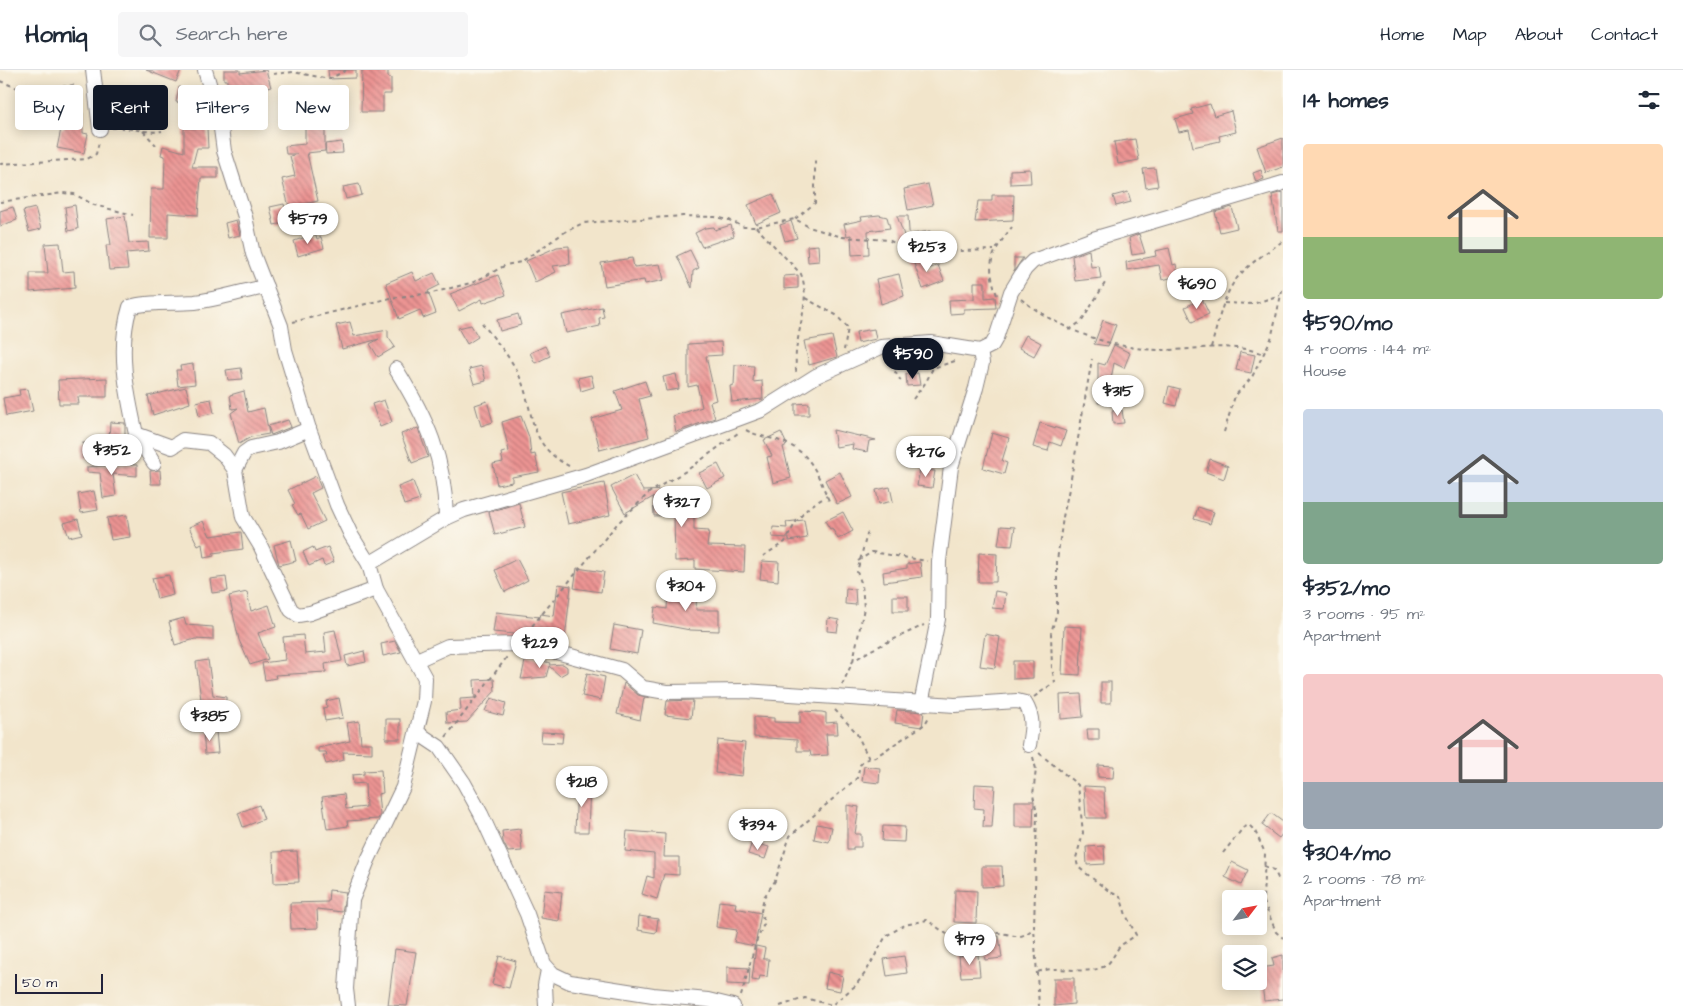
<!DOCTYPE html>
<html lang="en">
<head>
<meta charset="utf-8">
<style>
	body { margin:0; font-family:"Architects Daughter",sans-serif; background:#f6f6f7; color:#1f2937; height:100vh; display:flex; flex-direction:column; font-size:19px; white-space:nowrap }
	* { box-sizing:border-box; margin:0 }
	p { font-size:16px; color:#747a83 }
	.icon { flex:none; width:28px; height:28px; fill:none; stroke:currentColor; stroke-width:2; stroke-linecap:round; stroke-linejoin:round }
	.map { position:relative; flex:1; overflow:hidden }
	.drawer { display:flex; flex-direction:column; background:#fff; width:400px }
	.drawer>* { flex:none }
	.hud { position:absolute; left:15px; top:15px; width:475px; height:45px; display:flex; gap:10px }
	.needle { width:32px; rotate:58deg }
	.controls { position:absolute; left:1222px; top:820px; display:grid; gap:10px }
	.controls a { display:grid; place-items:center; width:45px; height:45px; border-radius:5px; background:#fff; box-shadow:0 2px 12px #0003; font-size:25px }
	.scale { position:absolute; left:15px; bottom:12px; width:88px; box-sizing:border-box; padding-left:5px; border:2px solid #22223b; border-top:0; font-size:14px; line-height:18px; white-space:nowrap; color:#22223b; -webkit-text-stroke:4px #fbf7ec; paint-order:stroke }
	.price { position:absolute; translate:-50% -42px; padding:0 11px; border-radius:18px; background:#fff; color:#222; font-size:16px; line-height:32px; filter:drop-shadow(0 1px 2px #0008) }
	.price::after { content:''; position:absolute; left:50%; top:30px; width:15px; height:11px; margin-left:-8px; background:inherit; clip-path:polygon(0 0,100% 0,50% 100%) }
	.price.active { background:#111827; color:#fff }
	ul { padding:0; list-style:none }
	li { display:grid; align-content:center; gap:10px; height:265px; padding:0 20px }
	li span { display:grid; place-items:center; height:155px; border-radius:5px; color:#555 }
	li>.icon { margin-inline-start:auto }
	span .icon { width:90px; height:90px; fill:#fffc; stroke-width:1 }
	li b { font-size:21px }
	h2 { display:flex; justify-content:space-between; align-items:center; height:60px; padding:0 20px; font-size:21px }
	.pill { padding:0 18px; border-radius:5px; background:#fff; box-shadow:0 2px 12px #0003; font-size:18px; line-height:45px }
	.pill.active { background:#111827; color:#fff }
	header { display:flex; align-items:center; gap:30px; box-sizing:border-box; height:70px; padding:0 25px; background:#fff; border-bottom:1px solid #e0e1e3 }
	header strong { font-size:24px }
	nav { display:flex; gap:28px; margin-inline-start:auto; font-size:18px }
	.search { width:350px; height:45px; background:#f6f6f7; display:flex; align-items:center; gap:12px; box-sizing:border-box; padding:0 18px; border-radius:5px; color:#747a83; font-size:19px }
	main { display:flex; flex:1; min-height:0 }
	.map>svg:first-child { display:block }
	.building { fill:url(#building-back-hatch) }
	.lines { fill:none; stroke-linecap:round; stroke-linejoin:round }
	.street-casing { stroke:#8a8483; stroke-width:16 }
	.path { stroke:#8a8483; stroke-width:2; stroke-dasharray:4 4; stroke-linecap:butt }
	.street { stroke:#fff; stroke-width:14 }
</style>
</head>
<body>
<header>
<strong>Homiq</strong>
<div class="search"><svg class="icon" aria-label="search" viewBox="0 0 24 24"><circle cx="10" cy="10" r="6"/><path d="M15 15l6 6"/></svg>Search here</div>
<nav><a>Home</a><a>Map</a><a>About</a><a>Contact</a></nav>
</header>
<main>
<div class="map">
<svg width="1283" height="936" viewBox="0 0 1283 936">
	<defs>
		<pattern id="building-back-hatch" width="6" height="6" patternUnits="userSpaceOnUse" patternTransform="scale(1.25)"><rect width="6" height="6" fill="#ec9493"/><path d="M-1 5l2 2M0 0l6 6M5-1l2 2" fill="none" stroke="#bf7879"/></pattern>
	</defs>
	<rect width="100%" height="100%" fill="#fbf7ec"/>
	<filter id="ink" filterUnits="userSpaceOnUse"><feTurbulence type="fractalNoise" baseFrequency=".02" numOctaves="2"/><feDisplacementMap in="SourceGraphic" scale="10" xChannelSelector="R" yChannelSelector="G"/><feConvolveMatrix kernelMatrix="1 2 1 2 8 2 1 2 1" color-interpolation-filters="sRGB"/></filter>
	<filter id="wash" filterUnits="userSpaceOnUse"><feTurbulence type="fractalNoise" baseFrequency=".0096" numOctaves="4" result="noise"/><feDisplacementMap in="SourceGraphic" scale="20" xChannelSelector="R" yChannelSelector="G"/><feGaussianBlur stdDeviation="1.12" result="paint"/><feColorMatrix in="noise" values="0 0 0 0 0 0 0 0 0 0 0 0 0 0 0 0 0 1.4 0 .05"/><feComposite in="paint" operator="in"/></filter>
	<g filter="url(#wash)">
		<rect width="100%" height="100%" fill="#f2e5cb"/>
		<g id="blocks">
			<g class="building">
				<polygon points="146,0 181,0 176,12"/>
				<polygon points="224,0 240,0 240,3 266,0 271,17 243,24 243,37 227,37 227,10 224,10"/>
				<polygon points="328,0 356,0 356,8 329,9"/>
				<polygon points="362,0 388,0 388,7 391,8 391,24 383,24 383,42 361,42"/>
				<polygon points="179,17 202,22 202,37 176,32"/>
				<polygon points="1210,34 1214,46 1231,41 1236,62 1219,66 1220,71 1193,77 1189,60 1179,62 1175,49 1193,44 1191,39"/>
				<polygon points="65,43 83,43 83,63 88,64 84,83 57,78 61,59 64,59"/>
				<polygon points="305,51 325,51 325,74 342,72 343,83 326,84 325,74 325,81 307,83 318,131 289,137 282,109 295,106 290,86 297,84 286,84 285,76 305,74"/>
				<polygon points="184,58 207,58 208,78 197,78 192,97 218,97 218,108 201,108 198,145 168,143 168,168 150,168 151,119 164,119 165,86 161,85 163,76 184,82"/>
				<polygon points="1283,68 1283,97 1266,103 1257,77"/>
				<polygon points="1135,69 1139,90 1118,94 1114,72"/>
				<polygon points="1155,98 1158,116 1146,118 1143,99"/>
				<polygon points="1030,99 1031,113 1010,114 1010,100"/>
				<polygon points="1261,100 1264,109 1256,112 1253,103"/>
				<polygon points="359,114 362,125 346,129 343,117"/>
				<polygon points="928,114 933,135 908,140 904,119"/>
				<polygon points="1128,122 1131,132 1116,136 1113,126"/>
				<polygon points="1283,122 1283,161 1278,161 1272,125"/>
				<polygon points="773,124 781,143 756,154 748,135"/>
				<polygon points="992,125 1014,125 1013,150 975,152 978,131 992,131"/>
				<polygon points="284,134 289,152 274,155 270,137"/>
				<polygon points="75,135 78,159 68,161 65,137"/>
				<polygon points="13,137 17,150 0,156 0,141"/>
				<polygon points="1232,137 1237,158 1220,162 1215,142"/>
				<polygon points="35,138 41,159 29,162 23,141"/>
				<polygon points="879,145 887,147 890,158 868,161 869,184 852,185 851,165 847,166 844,154 862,150 861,147"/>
				<polygon points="125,146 129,173 148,172 149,181 126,183 128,199 109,200 106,175 111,175 107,149"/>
				<polygon points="897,146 908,146 910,175 908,176"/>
				<polygon points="236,150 240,165 228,168 225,153"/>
				<polygon points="791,151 797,168 785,171 780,155"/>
				<polygon points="731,155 734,166 702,177 695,163 705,158 714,157 715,160"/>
				<polygon points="930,161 932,173 916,176 913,164"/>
				<polygon points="315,164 317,169 321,167 324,178 298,186 294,171"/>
				<polygon points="1139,164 1145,183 1132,185 1129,168"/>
				<polygon points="60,173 63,202 74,201 75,218 30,222 30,203 48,203 45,174"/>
				<polygon points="818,175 819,191 808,192 807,176"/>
				<polygon points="569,176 570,194 553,196 556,202 535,212 526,191 557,177"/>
				<polygon points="1169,178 1173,195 1176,194 1178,206 1162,210 1159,195 1127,200 1126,192 1156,186 1155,181"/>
				<polygon points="690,180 699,198 693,201 692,218 677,186"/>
				<polygon points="1089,180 1091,197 1099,196 1101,208 1075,211 1072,186"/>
				<polygon points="920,183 926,200 938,195 944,211 923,219 911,185"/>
				<polygon points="632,188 634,197 660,194 664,210 645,214 644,210 605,216 601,193"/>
				<polygon points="1014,188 1023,188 1014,201"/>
				<polygon points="412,202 416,211 434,203 440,215 428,221 436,243 423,248 420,240 399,249 386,213"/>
				<polygon points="899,204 904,226 881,234 876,209"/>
				<polygon points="498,205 506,225 483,233 482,229 459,241 450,224"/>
				<polygon points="798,205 798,218 784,219 784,206"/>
				<polygon points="974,212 985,212 985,228 995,227 996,238 964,239 964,243 950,244 949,230 974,229"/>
				<polygon points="1202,229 1209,244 1192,252 1185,237"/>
				<polygon points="602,237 604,247 599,248 600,256 566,263 562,245"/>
				<polygon points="518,244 521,255 500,261 497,250"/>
				<polygon points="1103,250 1116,255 1108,276 1094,274"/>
				<polygon points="350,252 354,266 388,260 388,267 395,277 378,287 370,274 379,269 342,279 336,255"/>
				<polygon points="471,255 478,267 467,274 458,258"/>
				<polygon points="874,259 876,269 858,273 856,262"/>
				<polygon points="1026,265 1041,273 1034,286 1019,278"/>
				<polygon points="832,266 837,287 809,295 804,271"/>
				<polygon points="721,272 722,285 706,286 716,330 710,332 715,348 676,362 673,346 702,337 697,315 688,317 688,274"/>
				<polygon points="1114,275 1130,283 1124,298 1114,293 1111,309 1110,333 1098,333 1098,293 1105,295"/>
				<polygon points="545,276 550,286 535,293 530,283"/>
				<polygon points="1240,282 1255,285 1251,303 1236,300"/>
				<polygon points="193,294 195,314 178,316 176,300 181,300 180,296"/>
				<polygon points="735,295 754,296 753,312 762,311 763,329 732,332 730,316 734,315"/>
				<polygon points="482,296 486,311 474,314 469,299"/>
				<polygon points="241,298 243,309 228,310 226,300"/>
				<polygon points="918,303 920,315 907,316 906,304"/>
				<polygon points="676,304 679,319 666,321 663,307"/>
				<polygon points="591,305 594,317 581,321 578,308"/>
				<polygon points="107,308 107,327 78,327 79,334 59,334 58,310"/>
				<polygon points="645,311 650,326 639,329 649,367 600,380 592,349 622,340 615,321"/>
				<polygon points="1169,316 1180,319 1176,336 1165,333"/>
				<polygon points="186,317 190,333 153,345 148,326"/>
				<polygon points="28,319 33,341 6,346 3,328 20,325 19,320"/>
				<polygon points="244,321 248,342 264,338 269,364 251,367 239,374 231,343 238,338 232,339 230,325"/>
				<polygon points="211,329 214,343 199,346 196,332"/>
				<polygon points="384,330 392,352 380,357 372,334"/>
				<polygon points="487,331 493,352 481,356 475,335"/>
				<polygon points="809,333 809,345 795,345 795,334"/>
				<polygon points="1122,340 1124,353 1113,354 1112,341"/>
				<polygon points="521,346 529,367 531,385 535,384 539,402 512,407 512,412 497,415 493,394 503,392 501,383 509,381 502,352"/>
				<polygon points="288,350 291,357 271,365 268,356"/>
				<polygon points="110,352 125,353 125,371 109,370"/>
				<polygon points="1040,353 1066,361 1061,376 1050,372 1048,381 1033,377"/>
				<polygon points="418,358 428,387 412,393 401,364"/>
				<polygon points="833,360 876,370 869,371 867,382 852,379 853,374 836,377"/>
				<polygon points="781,362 787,375 783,377 791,408 773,413 767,387 772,386 764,370"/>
				<polygon points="992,363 1009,368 1002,391 1007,393 1004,404 983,398"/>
				<rect x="83" y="373" width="13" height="15"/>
				<polygon points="1210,389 1228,396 1224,409 1206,402"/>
				<polygon points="118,394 137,395 137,406 113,404 116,426 103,428 100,403 87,402 87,397"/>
				<polygon points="718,394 725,408 707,418 699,403"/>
				<polygon points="920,399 935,401 932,418 917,416"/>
				<polygon points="160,400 161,414 151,414 150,401"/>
				<polygon points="840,402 852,427 837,434 825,410"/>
				<polygon points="634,405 643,421 670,420 671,431 694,431 694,460 709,461 707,476 745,477 744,502 695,499 695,490 675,491 674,445 654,446 653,427 625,443 611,417"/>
				<polygon points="316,406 321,418 311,423 325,451 308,459 301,444 298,445 292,435 295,434 288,420"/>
				<polygon points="413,411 420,430 404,435 398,417"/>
				<polygon points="604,413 610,445 568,454 561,422"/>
				<polygon points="890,417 893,431 879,434 876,420"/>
				<polygon points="94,421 98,440 81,443 78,424"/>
				<polygon points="519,433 525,457 495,465 489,442"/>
				<polygon points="1198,437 1214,442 1210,454 1194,449"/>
				<polygon points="843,442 853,461 838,469 832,458 830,459 825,451"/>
				<polygon points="127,445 130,467 111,470 107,448"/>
				<polygon points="78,449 82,464 69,467 64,453"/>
				<polygon points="804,450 807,468 789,471 789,468 772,467 773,457 787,458 786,452"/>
				<polygon points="203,451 210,466 241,462 243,479 213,483 214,486 204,488 202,474 198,476 189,457"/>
				<polygon points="1001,456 1015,457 1012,476 998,475"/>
				<polygon points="291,470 296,491 279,495 274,475"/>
				<polygon points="313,477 315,482 328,477 334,492 324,496 322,490 309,496 303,482"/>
				<polygon points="979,483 997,484 996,512 978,512"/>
				<polygon points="517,489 528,510 505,522 495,500"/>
				<polygon points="762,491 779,492 778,511 760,509"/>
				<polygon points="920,492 922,507 884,512 883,502 907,498 907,494"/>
				<polygon points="577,498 604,502 601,522 574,518"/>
				<polygon points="169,505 173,525 157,529 152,508"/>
				<polygon points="226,507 228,521 212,523 210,509"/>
				<polygon points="558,514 571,516 565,569 493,562 496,542 540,547 541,544 554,546"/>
				<polygon points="668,518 697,519 696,540 719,540 719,561 690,560 653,553 655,537 667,539"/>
				<polygon points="846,518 855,519 856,535 845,534"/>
				<polygon points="995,521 1006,523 1004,539 992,538"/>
				<polygon points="247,522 251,541 269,535 276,557 258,563 268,589 250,595 239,570 229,526"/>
				<rect x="893" y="526" width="15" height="15"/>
				<polygon points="184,548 186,555 213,557 213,570 195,569 175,575 169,552"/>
				<polygon points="828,548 839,550 837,562 827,561"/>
				<polygon points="614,555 641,560 637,584 610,579"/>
				<polygon points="1064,556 1082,557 1080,605 1062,604"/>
				<polygon points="335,560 342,591 325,594 326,602 275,605 276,608 265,610 262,593 285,590 283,567 303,565 305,584 326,582 324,562"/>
				<polygon points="985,564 1000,567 995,598 980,596"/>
				<polygon points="395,571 401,582 383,586 381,574"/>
				<polygon points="364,581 366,592 347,596 345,586"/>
				<polygon points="526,587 550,593 549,595 563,594 567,597 567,602 560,606 549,596 546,607 521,609"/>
				<polygon points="208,590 213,625 226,627 226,637 202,637 196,592"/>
				<polygon points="1013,591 1033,591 1033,608 1013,609"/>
				<polygon points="587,603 605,607 601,630 582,626"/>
				<polygon points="494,609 495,621 467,652 447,653 446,642 461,640 460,629 475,628 474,610"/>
				<rect x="1101" y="612" width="10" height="21"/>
				<polygon points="624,613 638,625 650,628 644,628 640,650 617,644"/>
				<polygon points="1081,624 1083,647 1061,649 1060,625"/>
				<polygon points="339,628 343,648 325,651 323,638 327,637 326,631"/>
				<polygon points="491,628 506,633 503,646 485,641"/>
				<polygon points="693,630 691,648 665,645 667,631"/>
				<polygon points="897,640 924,642 922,657 895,653"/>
				<polygon points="800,641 822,642 826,643 826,653 837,652 838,664 826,664 828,685 811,686 810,681 797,681 797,670 754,667 754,647 774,648 774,652 800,653"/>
				<rect x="386" y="649" width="14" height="20"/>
				<polygon points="359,651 361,673 372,673 372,683 343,682 344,690 326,694 323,685 327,685 326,682 318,682 318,678 350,671 347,653"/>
				<polygon points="1087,659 1099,659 1099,670 1088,670"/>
				<polygon points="216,661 218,683 205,684 203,662"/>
				<polygon points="542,662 563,663 562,673 541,672"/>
				<polygon points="718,670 745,673 742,706 715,703"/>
				<polygon points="1098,695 1114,696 1113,708 1098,707"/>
				<polygon points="864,696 880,698 879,713 862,711"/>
				<polygon points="381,700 383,723 378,724 380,745 378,749 347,751 348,756 327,759 322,727 344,724 346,739 366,737 365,713 353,714 352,705 364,704 364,701"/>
				<polygon points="577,714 590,715 588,762 575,762"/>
				<polygon points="975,714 995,715 992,757 983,757 984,739 974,738"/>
				<polygon points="1084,716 1104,717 1105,748 1086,748"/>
				<polygon points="1015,731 1034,731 1033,757 1015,757"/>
				<polygon points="259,735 264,749 243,757 238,743"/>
				<polygon points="847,735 859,737 855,764 861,764 861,777 853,777 853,780 847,780"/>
				<polygon points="1271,743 1283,752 1283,763 1279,768 1262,755"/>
				<polygon points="817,754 832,757 829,772 814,769"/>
				<polygon points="883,756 905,757 904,772 882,771"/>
				<polygon points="520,759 522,781 508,782 503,772 502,761"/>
				<polygon points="627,761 665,764 664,787 679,787 679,805 664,804 657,829 642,824 647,806 654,808 654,784 625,781"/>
				<polygon points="752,772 769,777 765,789 748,784"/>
				<polygon points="1104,776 1105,794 1087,795 1086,777"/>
				<polygon points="297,781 299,812 274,813 273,782"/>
				<polygon points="1232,792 1248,800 1241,815 1225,807"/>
				<polygon points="982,796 1002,796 1003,816 982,817"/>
				<polygon points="329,820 346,822 342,842 317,839 318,858 291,859 290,833 328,832"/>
				<polygon points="544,820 562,822 559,851 541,848"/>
				<polygon points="955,820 977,821 976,853 954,852"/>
				<polygon points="719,831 736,833 735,838 761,843 755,876 734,872 737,860 716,857"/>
				<polygon points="639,846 658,849 656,863 638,860"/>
				<polygon points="999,866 1002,888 985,890 982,869"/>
				<polygon points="756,876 765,878 763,889 769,889 767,907 760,906 759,911 752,910"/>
				<polygon points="395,879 416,882 407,936 388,935"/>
				<polygon points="978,884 980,906 961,907 959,886"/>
				<polygon points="1283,885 1283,929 1264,931 1260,898 1274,896 1272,888"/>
				<polygon points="499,886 516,891 509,918 492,914"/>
				<polygon points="904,886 907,903 887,906 884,889"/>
				<polygon points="727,897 750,898 749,915 727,914"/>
				<polygon points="828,902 843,906 840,921 825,918"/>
				<polygon points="1054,908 1074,908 1074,934 1054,936"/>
			</g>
		</g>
	</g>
	<g filter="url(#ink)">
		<use href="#blocks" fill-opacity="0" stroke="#8a8483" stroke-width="1"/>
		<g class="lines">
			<g class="street-casing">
				<g id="street">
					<polyline points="93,0 100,59"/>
					<polyline points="205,0 220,51 224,81 245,147 253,184 281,256 285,280 309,359 337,435 351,465 369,494 376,519 425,608 424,631 403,717 368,790 352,830 346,919 348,936"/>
					<path d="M 266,217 C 242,221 219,229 195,232 C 172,234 151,231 130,237 C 117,278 127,324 136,364 L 172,377 L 183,370 L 209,373 L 224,385 L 235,400 L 243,447 L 260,475 L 291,540 L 298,545 L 310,543 L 376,519"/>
					<path d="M 396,299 C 427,349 445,388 446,448"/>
					<polyline points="136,364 154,393"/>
					<polyline points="235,400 244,383 251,378 278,372 309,359"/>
					<polyline points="369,494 446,448 464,440 586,405 762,340 816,306 881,277 931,273 980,281 992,275 996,268 1011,222 1025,199 1033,191 1093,169 1283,113"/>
					<path d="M 417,590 L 448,576 L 517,574 L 549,580 L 622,600 L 643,618 L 666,622 L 745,621 L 955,635 L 1017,631 L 1025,633 C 1034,648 1032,658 1029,675"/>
					<polyline points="921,634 938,549 939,491 951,397 976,318 982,293 980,281"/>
					<polyline points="418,663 439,677 464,713 481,744 527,844 544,894 553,904 570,912 653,925 708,930 733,936"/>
					<polyline points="546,936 545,915 548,900"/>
				</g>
			</g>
			<g class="path">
				<polyline points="273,4 293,2 329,9 347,0"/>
				<polyline points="0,11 25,21 76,15"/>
				<path d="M 112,58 C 130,56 145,64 162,61"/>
				<polyline points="143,61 156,75"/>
				<polyline points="0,94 87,89 96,84 99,72"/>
				<polyline points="0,132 63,123 74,124 94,135 133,145"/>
				<polyline points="795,149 815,133 815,87"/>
				<path d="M 756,157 L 801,204 C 810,227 800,252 797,275 C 795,284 796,294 796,303"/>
				<path d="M 997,225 C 985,192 992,183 1012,157"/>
				<polyline points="805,228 836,245 848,258 844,280"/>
				<path d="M 1021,229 C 1059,259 1108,278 1158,280 C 1194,281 1229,271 1264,284"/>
				<polyline points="1224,233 1253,234 1280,225"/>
				<polyline points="293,252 390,228 432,223 474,212 506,195 521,192 565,162 583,153 683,146 715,147 729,150 744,157 756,157 795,149 809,157 842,167 888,170 906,178 933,182 994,180"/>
				<path d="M 482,253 C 494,269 509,285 518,303 C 536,341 525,373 569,396"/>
				<polyline points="1069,260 1082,251 1105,213"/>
				<path d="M 1211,277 C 1218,255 1222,227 1237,208 C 1250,193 1267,182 1283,171"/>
				<polyline points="886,288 901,311"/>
				<polyline points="913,329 926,312 933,298 955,291"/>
				<path d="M 746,360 C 757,366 768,367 780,371 C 812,382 817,404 830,433"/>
				<polyline points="1224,362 1235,326 1252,307 1271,269 1283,216"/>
				<polyline points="763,486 785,472 796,452 809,437 827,426"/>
				<polyline points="858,491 872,482 927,491"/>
				<polyline points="527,562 617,454 650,422 686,401 738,363"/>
				<polyline points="853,591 864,538 862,515 857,502 868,460"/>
				<polyline points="842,615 853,591 871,580 924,555"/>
				<polyline points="1034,627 1055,612 1052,599 1051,563 1057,542 1057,491 1063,447 1070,414 1092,289"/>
				<polyline points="835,640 856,662 869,689"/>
				<polyline points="446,667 507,587"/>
				<polyline points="1033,687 1036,699 1033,725 1037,743 1034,858 1039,936"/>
				<polyline points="1223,783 1243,758 1249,755 1255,761 1265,783 1263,830 1276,862 1283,868"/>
				<polyline points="1264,796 1274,800 1278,808 1283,808"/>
				<path d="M 1038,902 C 1059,894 1082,906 1103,897 C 1112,893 1114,883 1120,876 C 1125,872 1131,869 1136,865 L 1126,845 L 1120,826 L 1110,822 L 1078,797 L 1076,788 L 1083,763 L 1078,715 L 1039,683"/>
				<polyline points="741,926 756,872 764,854 761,841 764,827 775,811 790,766 857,708 860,695 865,690 875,687 925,654 930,645"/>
				<path d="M 780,936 L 805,928 L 832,935 L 855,916 L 866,902 L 886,866 L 905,855 L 927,850 L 955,870 C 968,868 984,862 998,863 C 1016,864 1018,872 1034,858"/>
			</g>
			<use href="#street" class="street"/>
		</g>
	</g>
</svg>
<div class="controls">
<a><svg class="needle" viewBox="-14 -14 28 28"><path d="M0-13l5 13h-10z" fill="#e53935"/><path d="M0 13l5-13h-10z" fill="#747a83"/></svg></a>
<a><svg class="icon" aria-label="layers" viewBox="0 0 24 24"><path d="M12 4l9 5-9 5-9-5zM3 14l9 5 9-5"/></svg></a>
</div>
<div class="scale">50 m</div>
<b class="price" style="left:308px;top:175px">$579</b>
<b class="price" style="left:927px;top:203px">$253</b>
<b class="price" style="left:1197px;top:240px">$690</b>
<b class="price active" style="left:913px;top:310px">$590</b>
<b class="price" style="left:1118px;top:347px">$315</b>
<b class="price" style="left:112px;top:406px">$352</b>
<b class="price" style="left:926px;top:408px">$276</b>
<b class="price" style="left:682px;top:458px">$327</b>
<b class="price" style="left:686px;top:542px">$304</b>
<b class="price" style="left:540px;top:599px">$229</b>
<b class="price" style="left:210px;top:672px">$385</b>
<b class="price" style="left:582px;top:738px">$218</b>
<b class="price" style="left:758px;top:781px">$394</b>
<b class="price" style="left:970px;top:896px">$179</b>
<div class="hud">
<a class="pill">Buy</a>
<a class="pill active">Rent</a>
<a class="pill">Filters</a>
<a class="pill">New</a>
</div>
</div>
<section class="drawer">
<h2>14 homes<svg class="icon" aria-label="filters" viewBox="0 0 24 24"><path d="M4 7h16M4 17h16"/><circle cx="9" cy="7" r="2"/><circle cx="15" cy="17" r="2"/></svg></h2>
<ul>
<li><span style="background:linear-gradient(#ffd9b3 60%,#8fb573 0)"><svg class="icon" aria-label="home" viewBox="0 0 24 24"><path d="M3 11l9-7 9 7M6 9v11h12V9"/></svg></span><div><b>$590/mo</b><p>4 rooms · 144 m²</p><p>House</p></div></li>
<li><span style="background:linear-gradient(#c9d6e8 60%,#7fa58c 0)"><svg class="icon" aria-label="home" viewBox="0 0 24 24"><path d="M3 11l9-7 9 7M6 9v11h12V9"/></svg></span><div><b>$352/mo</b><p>3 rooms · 95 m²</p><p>Apartment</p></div></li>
<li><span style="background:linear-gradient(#f6c9c9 70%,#9aa5b1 0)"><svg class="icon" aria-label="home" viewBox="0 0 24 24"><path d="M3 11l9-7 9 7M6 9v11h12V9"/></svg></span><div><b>$304/mo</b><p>2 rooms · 78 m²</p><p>Apartment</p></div></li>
</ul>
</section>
</main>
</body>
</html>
